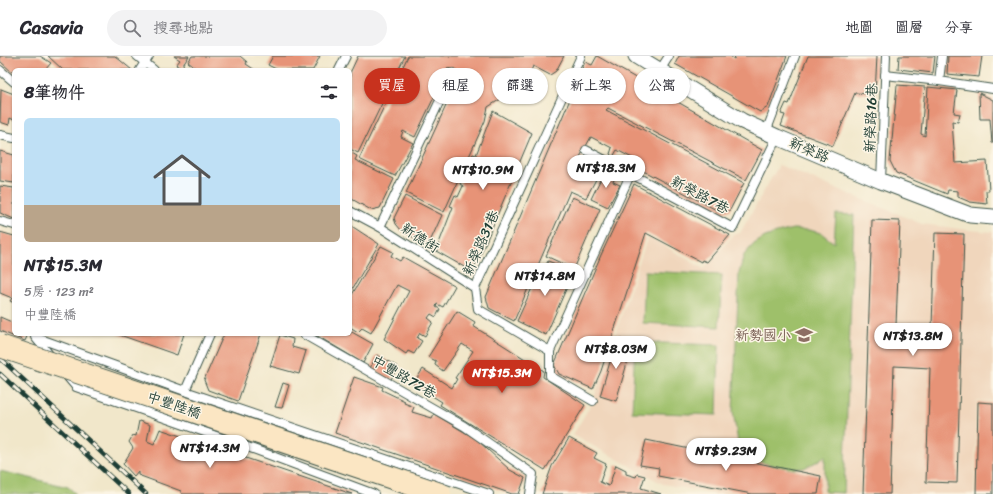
<!DOCTYPE html>
<html lang="zh-TW">
<head>
<meta charset="utf-8">
<style>
	body { margin:0; font-family:Sriracha,"LXGW WenKai TC",sans-serif; background:#f2f2f3; color:#2b2b33; height:100vh; display:flex; flex-direction:column; font-size:15px; white-space:nowrap }
	* { box-sizing:border-box; margin:0 }
	p { font-size:13px; color:#7c7c81 }
	.icon { flex:none; width:22px; height:22px; fill:none; stroke:currentColor; stroke-width:2; stroke-linecap:round; stroke-linejoin:round }
	.map { position:relative; flex:1; overflow:hidden }
	.drawer { position:absolute; left:12px; top:12px; width:340px; height:268px; display:flex; flex-direction:column; background:#fff; border-radius:6px; box-shadow:0 1px 3px #0004 }
	.drawer>* { flex:none }
	.guide { position:absolute; left:364px; top:12px; width:380px; height:36px; display:flex; gap:8px }
	.price { position:absolute; translate:-50% -34px; padding:0 9px; border-radius:14px; background:#fff; color:#222; font-size:13px; line-height:26px; filter:drop-shadow(0 1px 2px #0008) }
	.price::after { content:''; position:absolute; left:50%; top:24px; width:12px; height:9px; margin-left:-6px; background:inherit; clip-path:polygon(0 0,100% 0,50% 100%) }
	.price.current { background:#c8321e; color:#fff }
	ul { padding:0; list-style:none }
	li { display:grid; align-content:center; gap:8px; height:212px; padding:0 12px }
	li span { display:grid; place-items:center; height:124px; border-radius:6px; color:#555 }
	li>.icon { margin-inline-start:auto }
	span .icon { width:72px; height:72px; fill:#fffc; stroke-width:1 }
	li b { font-size:17px }
	h2 { display:flex; justify-content:space-between; align-items:center; height:48px; padding:0 12px; font-size:17px }
	.tag { padding:0 14px; border-radius:18px; background:#fff; box-shadow:0 1px 3px #0004; font-size:14px; line-height:36px }
	.tag.current { background:#c8321e; color:#fff }
	header { display:flex; align-items:center; gap:24px; box-sizing:border-box; height:56px; padding:0 20px; background:#fff; border-bottom:1px solid #e1e1e2 }
	header strong { font-size:19px }
	nav { display:flex; gap:22px; margin-inline-start:auto; font-size:14px }
	.search { width:280px; height:36px; background:#f2f2f3; display:flex; align-items:center; gap:10px; box-sizing:border-box; padding:0 14px; border-radius:22px; color:#7c7c81; font-size:15px }
	.map>svg:first-child { display:block }
	.built { fill:#f0d6bc }
	.green { fill:#9ec06a; stroke:#5e7e4f }
	.building { fill:#e79377 }
	.lines { fill:none; stroke-linecap:round; stroke-linejoin:round }
	.lane-casing { stroke:#3e564a; stroke-width:10 }
	.street-casing { stroke:#3e564a; stroke-width:17 }
	.lane { stroke:#fff; stroke-width:8 }
	.street { stroke:#fff; stroke-width:15 }
	.rail-casing { stroke:#1f3d34; stroke-width:4.5 }
	.rail { stroke:#fcf5e5; stroke-width:3; stroke-dasharray:9; stroke-linecap:butt }
	.secondary-bridge-casing { stroke:#3e564a; stroke-width:24; stroke-linecap:butt }
	.secondary-bridge { stroke:#fbe6c3; stroke-width:22 }
	.labels { text-anchor:middle; dominant-baseline:central; stroke-width:3; stroke-linejoin:round; paint-order:stroke }
	.street-label { font-size:14px; fill:#1f3d34; stroke:#fcf5e5 }
	.education-label { font-size:14px; fill:#785e54; stroke:#fcf5e5; text-anchor:end }
</style>
</head>
<body>
<header>
<strong>Casavia</strong>
<div class="search"><svg class="icon" aria-label="search" viewBox="0 0 24 24"><circle cx="10" cy="10" r="6"/><path d="M15 15l6 6"/></svg>搜尋地點</div>
<nav><a>地圖</a><a>圖層</a><a>分享</a></nav>
</header>
<div class="map">
<svg width="993" height="438" viewBox="0 0 993 438">
	<rect width="100%" height="100%" fill="#fcf5e5"/>
	<filter id="ink" filterUnits="userSpaceOnUse"><feTurbulence type="fractalNoise" baseFrequency=".025" numOctaves="2"/><feDisplacementMap in="SourceGraphic" scale="8" xChannelSelector="R" yChannelSelector="G"/><feConvolveMatrix kernelMatrix="1 2 1 2 8 2 1 2 1" color-interpolation-filters="sRGB"/></filter>
	<filter id="wash" filterUnits="userSpaceOnUse"><feTurbulence type="fractalNoise" baseFrequency=".012" numOctaves="4" result="noise"/><feDisplacementMap in="SourceGraphic" scale="16" xChannelSelector="R" yChannelSelector="G"/><feGaussianBlur stdDeviation="0.9" result="paint"/><feColorMatrix in="noise" values="0 0 0 0 0 0 0 0 0 0 0 0 0 0 0 0 0 1.4 0 .05"/><feComposite in="paint" operator="in"/></filter>
	<g filter="url(#wash)">
		<rect width="100%" height="100%" fill="#f1e7ca"/>
		<polygon class="built" points="779,109 922,168 968,174 993,176 993,345 977,345 974,438 716,438 663,428 573,379 593,345 648,180 704,213 733,179 740,177"/>
		<g class="green">
			<polygon points="836,158 854,159 844,437 825,436 825,400 816,406 804,412 794,413 772,409 754,404 745,399 738,386 733,356 739,217 744,199 754,188 765,181 777,177 793,173 809,174 821,177 834,187"/>
			<polygon points="645,215 722,219 719,271 643,267"/>
			<polygon points="635,286 719,289 717,359 632,356"/>
			<polygon points="0,415 68,431 76,438 0,438"/>
		</g>
		<g id="blocks">
			<g class="building">
				<polygon points="0,0 40,0 51,7 45,14 14,14 14,18 0,5"/>
				<polygon points="48,0 115,0 132,14 63,14"/>
				<polygon points="174,0 189,0 181,12 176,9 180,4"/>
				<polygon points="192,0 240,0 247,6 246,8 255,14 198,14 188,6"/>
				<polygon points="273,0 320,0 313,14 278,14 268,9"/>
				<polygon points="358,0 405,0 358,97 350,93 350,17"/>
				<polygon points="408,0 564,0 556,15 550,19 533,10 531,15 534,15 531,24 525,27 513,22 518,32 488,51 485,65 444,156 406,137 461,17 448,12 415,81 403,75 401,81 413,87 395,120 359,103"/>
				<polygon points="597,0 762,94 746,124 608,52 606,54 744,127 730,154 722,157 632,109 634,103 617,94 613,101 610,98 612,92 591,81 580,101 602,112 586,142 570,135 514,265 489,252 486,241 571,41 582,24 578,22 585,6 592,9"/>
				<polygon points="679,0 730,0 734,3 735,0 787,0 768,51 760,56 675,8"/>
				<polygon points="808,0 877,0 875,38 855,37 833,90 781,70 785,59 781,58 786,47 789,48"/>
				<polygon points="899,0 935,0 933,17 898,13"/>
				<polygon points="948,0 982,0 979,21 947,18"/>
				<polygon points="897,29 925,31 921,78 925,80 928,31 957,34 954,57 960,58 958,66 952,65 955,107 987,105 989,135 986,135 987,148 970,146 958,141 958,135 948,134 947,138 896,117 890,105"/>
				<polygon points="1,33 14,38 14,64 10,62 9,69 0,66"/>
				<polygon points="979,37 993,44 993,87 992,87 990,63 980,63"/>
				<polygon points="493,55 532,77 477,207 472,212 466,212 436,195 453,151 450,150 455,139 458,141 463,130 460,128 464,118 468,120 472,107 469,106 473,98 476,99"/>
				<polygon points="0,95 14,99 14,127 0,125"/>
				<polygon points="350,96 357,100 355,104 394,123 380,152 371,154 350,142"/>
				<polygon points="605,114 616,119 613,126 620,129 608,151 591,143"/>
				<polygon points="634,128 730,179 707,206 702,204 701,206 646,177 601,315 593,333 559,318 554,309 601,199"/>
				<polygon points="0,130 14,132 14,163 0,157"/>
				<polygon points="405,140 442,159 428,190 401,174 396,168 394,162"/>
				<polygon points="572,141 600,153 574,213 546,200"/>
				<polygon points="872,164 900,165 896,269 932,270 935,177 964,178 957,427 926,426 930,312 894,310 890,438 863,438"/>
				<polygon points="350,169 379,188 350,237"/>
				<polygon points="0,176 14,180 14,247 10,245 12,242 0,237"/>
				<polygon points="381,190 393,196 391,200 400,205 403,201 455,230 443,251 437,248 436,251 440,253 436,261 431,258 428,262 433,266 425,280 420,277 417,282 422,285 414,298 408,295 406,298 384,283 409,235 397,229 371,277 362,272 358,276 350,271 350,242"/>
				<polygon points="548,205 574,215 546,279 517,265 542,210 545,211"/>
				<polygon points="457,255 475,266 473,270 544,315 543,321 585,349 545,414 440,349 442,346 413,328 423,313 452,332 457,323 455,322 473,295 462,288 443,315 435,309 436,305 428,301"/>
				<polygon points="0,261 14,267 14,278 28,278 25,285 0,275"/>
				<polygon points="350,275 373,288 363,307 314,278 350,278"/>
				<polygon points="117,278 184,278 177,299"/>
				<polygon points="224,278 261,278 238,345 208,334 204,324"/>
				<polygon points="280,279 293,283 292,291 306,295 299,318 270,310"/>
				<polygon points="617,282 633,287 616,345 600,340"/>
				<polygon points="377,299 398,311 390,325 370,312"/>
				<polygon points="354,321 383,331 382,334 405,345 404,347 414,351 412,356 432,362 434,358 476,383 510,414 525,422 519,438 512,438 335,377"/>
				<polygon points="283,327 289,329 282,352 275,351"/>
				<polygon points="978,346 993,347 993,438 976,438"/>
				<polygon points="139,365 150,369 147,385 154,388 160,373 352,438 183,438 181,437 181,435 138,419 138,415 134,420 123,408 133,392 129,386 133,379 136,380"/>
				<polygon points="569,382 597,397 594,402 606,408 600,426 609,430 616,409 626,414 626,418 636,421 637,418 645,420 641,432 661,438 542,438 552,410"/>
				<polygon points="646,384 821,420 818,438 752,438 658,420 659,412 640,409"/>
			</g>
		</g>
	</g>
	<g filter="url(#ink)">
		<use href="#blocks" fill-opacity="0" stroke="#3e564a" stroke-width="1"/>
		<g class="lines">
			<g class="lane-casing">
				<g id="lane">
					<polyline points="137,0 154,14"/>
					<polyline points="0,14 14,26"/>
					<polyline points="140,14 149,0"/>
					<polyline points="339,14 346,0"/>
					<polyline points="660,14 669,0"/>
					<polyline points="885,19 939,25 993,33"/>
					<polyline points="939,25 942,0"/>
					<polyline points="766,76 795,0"/>
					<polyline points="0,79 14,82"/>
					<polyline points="586,94 733,172 777,81"/>
					<polyline points="881,125 886,0"/>
					<polyline points="350,155 380,171 475,232"/>
					<polyline points="0,165 14,169"/>
					<polyline points="380,171 453,17"/>
					<polyline points="475,232 581,0"/>
					<polyline points="475,232 478,253 550,295 550,320 593,345"/>
					<polyline points="303,278 464,370 533,418 530,438"/>
					<polyline points="550,295 631,117"/>
					<polyline points="52,302 35,281 185,335 489,438"/>
					<polyline points="65,318 76,331 256,394 374,438"/>
					<polyline points="185,335 210,278"/>
				</g>
			</g>
			<g class="street-casing">
				<polyline id="street" points="636,0 742,65 777,81 881,125 970,159 993,161"/>
			</g>
			<use href="#lane" class="lane"/>
			<use href="#street" class="street"/>
			<g class="rail-casing">
				<g id="rail">
					<polyline points="0,302 146,438"/>
					<polyline points="0,318 129,438"/>
				</g>
			</g>
			<use href="#rail" class="rail"/>
			<g class="secondary-bridge-casing">
				<polyline id="secondary-bridge" points="0,290 440,438"/>
			</g>
			<use href="#secondary-bridge" class="secondary-bridge"/>
		</g>
	</g>
	<defs>
		<g id="school-bare" transform="scale(1.38)"><path d="M0-5L7-2L0 1L-7-2ZM-4 1L0 2.5L4 1V4Q0 6-4 4Z" fill="#8d6e63" stroke="#fcf5e5" stroke-width="2.5" paint-order="stroke"/></g>
	</defs>
	<g fill-rule="evenodd">
		<use href="#school-bare" x="804" y="279"/>
	</g>
	<g class="labels">
		<g class="street-label">
			<text transform="translate(871 62) rotate(-88)">新榮路16巷</text>
			<text transform="translate(809 94) rotate(23)">新榮路</text>
			<text transform="translate(700 139) rotate(28)">新榮路7巷</text>
			<text transform="translate(420 182) rotate(33)">新德街</text>
			<text transform="translate(481 187) rotate(-66)">新榮路31巷</text>
			<text transform="translate(404 321) rotate(30)">中豐路72巷</text>
			<text transform="translate(174 349) rotate(19)">中豐陸橋</text>
		</g>
		<g class="education-label">
			<text x="791" y="279">新勢國小</text>
		</g>
	</g>
</svg>
<b class="price" style="left:606px;top:133px">NT$18.3M</b>
<b class="price" style="left:483px;top:135px">NT$10.9M</b>
<b class="price" style="left:545px;top:241px">NT$14.8M</b>
<b class="price" style="left:913px;top:301px">NT$13.8M</b>
<b class="price" style="left:616px;top:314px">NT$8.03M</b>
<b class="price current" style="left:502px;top:338px">NT$15.3M</b>
<b class="price" style="left:210px;top:413px">NT$14.3M</b>
<b class="price" style="left:726px;top:416px">NT$9.23M</b>
<div class="guide">
<a class="tag current">買屋</a>
<a class="tag">租屋</a>
<a class="tag">篩選</a>
<a class="tag">新上架</a>
<a class="tag">公寓</a>
</div>
<section class="drawer">
<h2>8筆物件<svg class="icon" aria-label="filters" viewBox="0 0 24 24"><path d="M4 7h16M4 17h16"/><circle cx="9" cy="7" r="2"/><circle cx="15" cy="17" r="2"/></svg></h2>
<ul>
<li><span style="background:linear-gradient(#bfe0f5 70%,#b9a48a 0)"><svg class="icon" aria-label="home" viewBox="0 0 24 24"><path d="M3 11l9-7 9 7M6 9v11h12V9"/></svg></span><div><b>NT$15.3M</b><p>5房 · 123 m²</p><p>中豐陸橋</p></div></li>
</ul>
</section>
</div>
</body>
</html>
